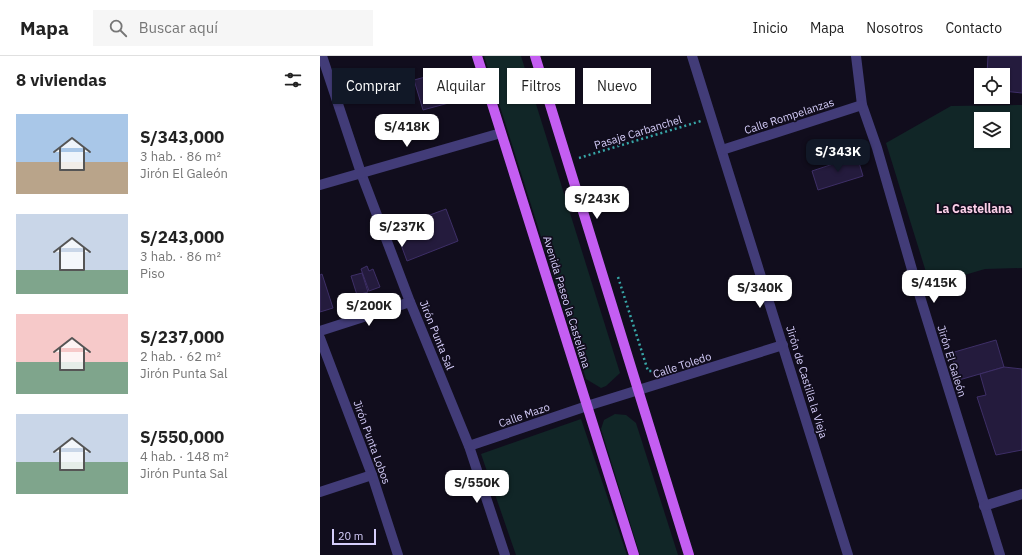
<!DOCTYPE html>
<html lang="es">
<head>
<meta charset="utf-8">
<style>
	body { margin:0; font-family:"IBM Plex Sans",sans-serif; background:#f6f6f6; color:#222; height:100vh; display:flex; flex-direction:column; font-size:15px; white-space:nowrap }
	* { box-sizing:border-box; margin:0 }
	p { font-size:13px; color:#767676 }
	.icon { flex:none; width:22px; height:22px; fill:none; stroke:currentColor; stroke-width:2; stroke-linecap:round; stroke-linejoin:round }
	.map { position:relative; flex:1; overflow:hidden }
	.panel { display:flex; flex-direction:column; background:#fff; width:320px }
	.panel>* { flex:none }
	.hud { position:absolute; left:12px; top:12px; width:380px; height:36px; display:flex; gap:8px }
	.buttons { position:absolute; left:654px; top:12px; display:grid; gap:8px }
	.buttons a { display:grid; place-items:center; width:36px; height:36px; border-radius:0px; background:#fff; box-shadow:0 1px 3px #0004; font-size:20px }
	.scale { position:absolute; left:12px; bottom:10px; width:44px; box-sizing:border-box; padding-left:4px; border:2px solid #d6cefb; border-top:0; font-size:11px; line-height:14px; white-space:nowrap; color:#d6cefb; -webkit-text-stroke:3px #110d1d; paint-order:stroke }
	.price { position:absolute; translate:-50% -34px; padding:0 9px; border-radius:8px; background:#fff; color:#222; font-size:13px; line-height:26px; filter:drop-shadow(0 1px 2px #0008) }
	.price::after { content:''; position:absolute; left:50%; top:24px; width:12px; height:9px; margin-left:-6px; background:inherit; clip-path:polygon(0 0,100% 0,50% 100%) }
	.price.selected { background:#111827; color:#fff }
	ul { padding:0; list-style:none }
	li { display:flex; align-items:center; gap:12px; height:100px; padding:0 16px }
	li span { display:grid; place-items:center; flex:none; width:112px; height:80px; border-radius:0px; color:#555 }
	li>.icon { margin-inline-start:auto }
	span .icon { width:48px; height:48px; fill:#fffc; stroke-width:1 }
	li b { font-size:17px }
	h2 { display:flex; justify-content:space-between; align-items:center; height:48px; padding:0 16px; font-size:17px }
	.pill { padding:0 14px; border-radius:0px; background:#fff; box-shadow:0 1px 3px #0004; font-size:14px; line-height:36px }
	.pill.selected { background:#111827; color:#fff }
	header { display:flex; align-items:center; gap:24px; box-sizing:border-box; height:56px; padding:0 20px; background:#fff; border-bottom:1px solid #e0e0e0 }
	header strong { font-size:19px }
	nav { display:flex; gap:22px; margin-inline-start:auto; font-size:14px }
	.search { width:280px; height:36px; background:#f6f6f6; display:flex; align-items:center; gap:10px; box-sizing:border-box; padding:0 14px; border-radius:0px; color:#767676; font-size:15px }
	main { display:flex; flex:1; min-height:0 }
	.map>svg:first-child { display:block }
	.green { fill:#112627; fill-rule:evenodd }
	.building { fill:#241b3d; stroke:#3e2f67 }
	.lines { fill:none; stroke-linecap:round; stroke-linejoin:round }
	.path { stroke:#37a5a6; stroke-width:2.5; stroke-dasharray:2 3; stroke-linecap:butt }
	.minor { stroke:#423c78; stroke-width:10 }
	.major { stroke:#c45ef2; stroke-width:10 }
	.labels { text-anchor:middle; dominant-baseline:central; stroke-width:3.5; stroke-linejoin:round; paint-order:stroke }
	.street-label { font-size:11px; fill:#d6cefb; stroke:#110d1d }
	.neighbourhood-label { font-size:12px; font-weight:bold; fill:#fbd0e8; stroke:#110d1d }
</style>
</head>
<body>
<header>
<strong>Mapa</strong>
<div class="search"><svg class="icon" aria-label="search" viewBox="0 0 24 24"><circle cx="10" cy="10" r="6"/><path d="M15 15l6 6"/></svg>Buscar aquí</div>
<nav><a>Inicio</a><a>Mapa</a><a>Nosotros</a><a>Contacto</a></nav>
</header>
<main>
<section class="panel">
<h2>8 viviendas<svg class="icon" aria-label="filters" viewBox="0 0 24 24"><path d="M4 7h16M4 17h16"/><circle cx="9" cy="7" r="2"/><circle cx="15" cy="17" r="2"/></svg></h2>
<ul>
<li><span style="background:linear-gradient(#a9c7e8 60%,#b9a48a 0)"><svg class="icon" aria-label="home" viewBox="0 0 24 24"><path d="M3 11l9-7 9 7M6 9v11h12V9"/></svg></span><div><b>S/343,000</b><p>3 hab. · 86 m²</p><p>Jirón El Galeón</p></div></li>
<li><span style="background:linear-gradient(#c9d6e8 70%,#7fa58c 0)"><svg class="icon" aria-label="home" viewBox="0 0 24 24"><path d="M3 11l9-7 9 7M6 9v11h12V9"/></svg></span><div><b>S/243,000</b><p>3 hab. · 86 m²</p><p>Piso</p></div></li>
<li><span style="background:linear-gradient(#f6c9c9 60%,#7fa58c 0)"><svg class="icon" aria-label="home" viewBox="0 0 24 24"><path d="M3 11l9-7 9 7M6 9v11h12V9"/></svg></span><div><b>S/237,000</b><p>2 hab. · 62 m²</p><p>Jirón Punta Sal</p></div></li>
<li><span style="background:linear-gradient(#c9d6e8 60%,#7fa58c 0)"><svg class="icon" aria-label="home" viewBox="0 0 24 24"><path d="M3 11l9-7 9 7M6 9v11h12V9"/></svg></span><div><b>S/550,000</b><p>4 hab. · 148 m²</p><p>Jirón Punta Sal</p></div></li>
</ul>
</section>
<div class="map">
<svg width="702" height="499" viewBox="0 0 702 499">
	<rect width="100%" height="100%" fill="#110d1d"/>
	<g class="green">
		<polygon points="164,0 201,0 300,317 286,330 281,332 266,323"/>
		<path d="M 702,49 L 702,212 L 665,213 L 610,229 L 566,87 L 631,50 ZM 661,63 L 683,63 L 683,85 L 661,85 Z"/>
		<polygon points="295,358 306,359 316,367 358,499 320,499 281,373 284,364"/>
		<polygon points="261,363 307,499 196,499 161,398"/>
	</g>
	<g class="building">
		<polygon points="668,0 702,0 702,37 683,35 683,19 667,19"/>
		<polygon points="128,15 136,45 103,54 94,24"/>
		<polygon points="537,100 543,120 498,134 492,115"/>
		<polygon points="126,153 138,185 87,205 75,172"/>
		<polygon points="47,210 49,215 53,213 60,231 49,235 41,213"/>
		<polygon points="42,217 48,236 37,239 31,220"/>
		<polygon points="2,218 13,252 0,256 0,219"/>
		<polygon points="676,284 684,311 639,324 631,297"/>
		<polygon points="684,311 702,313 702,394 676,399 657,341 666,339 660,318"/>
	</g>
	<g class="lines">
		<g class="path">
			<polyline points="259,102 381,65"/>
			<polyline points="298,221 328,315 334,315"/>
		</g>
		<g class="minor">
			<polyline points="2,0 41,117 90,246 149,390 185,499"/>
			<polyline points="372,0 528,499"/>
			<polyline points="536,0 542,49 557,92 597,231 680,499"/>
			<polyline points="402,94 542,49"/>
			<polyline points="0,129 181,77"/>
			<polyline points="0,275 90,246"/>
			<polyline points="0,282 52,419 78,499"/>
			<polyline points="149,390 267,350 463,289"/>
			<polyline points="0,436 52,419"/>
			<polyline points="664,450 702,438"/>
		</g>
		<g class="major">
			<polyline points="157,0 314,499"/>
			<polyline points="215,0 369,499"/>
		</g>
	</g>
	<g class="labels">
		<g class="street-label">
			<text transform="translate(469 60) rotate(-18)">Calle Rompelanzas</text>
			<text transform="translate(318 76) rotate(-17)">Pasaje Carbanchel</text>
			<text transform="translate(247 246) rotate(73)">Avenida Paseo la Castellana</text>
			<text transform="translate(117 279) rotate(68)">Jirón Punta Sal</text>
			<text transform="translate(632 305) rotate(73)">Jirón El Galeón</text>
			<text transform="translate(362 309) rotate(-18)">Calle Toledo</text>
			<text transform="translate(487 326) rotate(73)">Jirón de Castilla la Vieja</text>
			<text transform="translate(204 359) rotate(-19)">Calle Mazo</text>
			<text transform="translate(52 386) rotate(70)">Jirón Punta Lobos</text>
		</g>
		<g class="neighbourhood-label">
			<text x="654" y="152">La Castellana</text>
		</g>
	</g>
</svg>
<div class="buttons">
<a><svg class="icon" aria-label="locate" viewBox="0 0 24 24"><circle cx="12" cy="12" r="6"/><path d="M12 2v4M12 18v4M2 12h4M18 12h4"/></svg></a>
<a><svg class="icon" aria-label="layers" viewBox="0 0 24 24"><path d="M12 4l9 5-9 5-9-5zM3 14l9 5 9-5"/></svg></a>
</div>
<div class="scale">20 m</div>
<b class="price" style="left:87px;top:92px">S/418K</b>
<b class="price selected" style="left:518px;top:117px">S/343K</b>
<b class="price" style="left:277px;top:164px">S/243K</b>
<b class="price" style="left:82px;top:192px">S/237K</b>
<b class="price" style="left:614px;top:248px">S/415K</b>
<b class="price" style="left:440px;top:253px">S/340K</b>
<b class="price" style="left:49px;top:271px">S/200K</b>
<b class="price" style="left:157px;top:448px">S/550K</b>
<div class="hud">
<a class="pill selected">Comprar</a>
<a class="pill">Alquilar</a>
<a class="pill">Filtros</a>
<a class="pill">Nuevo</a>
</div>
</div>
</main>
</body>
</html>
